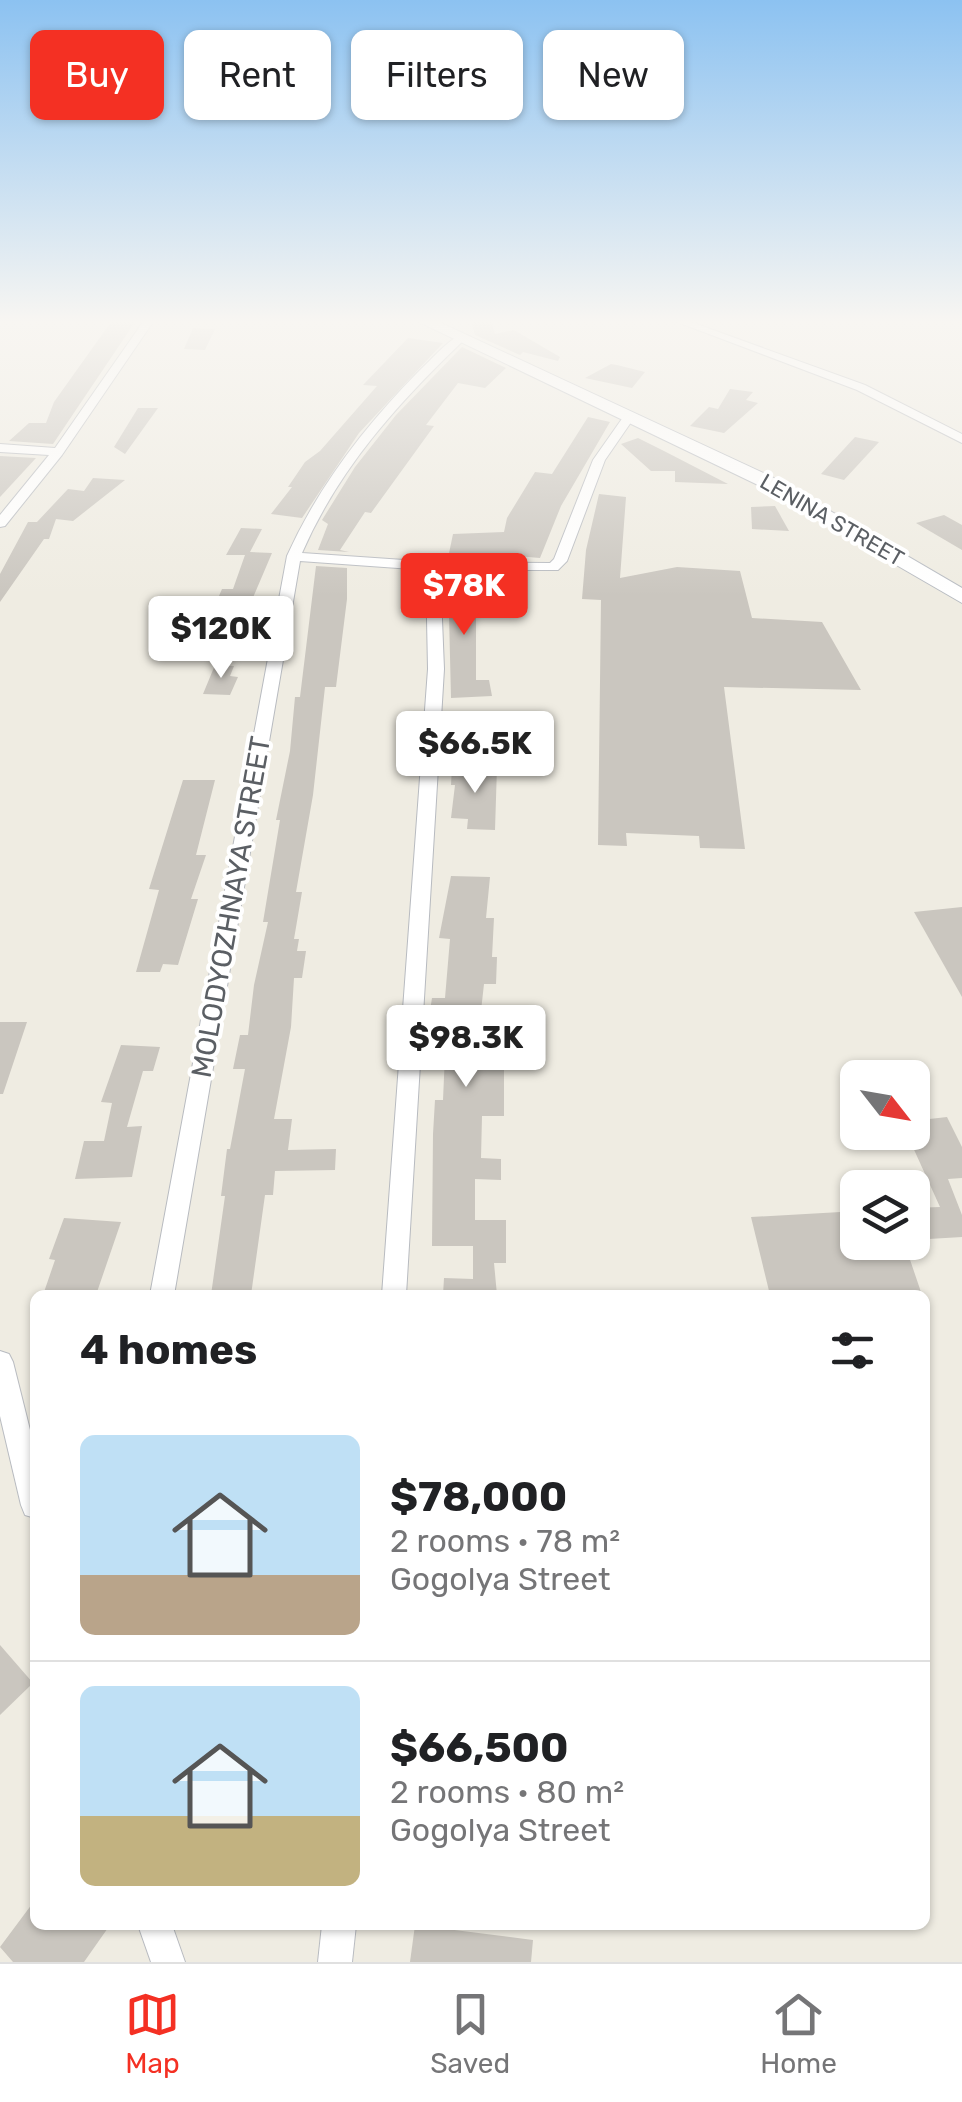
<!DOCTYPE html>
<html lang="en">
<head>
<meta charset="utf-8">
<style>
	body { margin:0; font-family:Rubik,sans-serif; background:#f2f2f2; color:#202124; height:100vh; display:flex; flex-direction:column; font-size:38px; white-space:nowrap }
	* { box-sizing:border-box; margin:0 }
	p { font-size:32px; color:#757577 }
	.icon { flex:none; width:55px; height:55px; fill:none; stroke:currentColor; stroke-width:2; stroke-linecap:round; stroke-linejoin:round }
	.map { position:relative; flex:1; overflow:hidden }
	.details { position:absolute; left:30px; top:1290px; width:900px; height:640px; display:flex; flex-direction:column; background:#fff; border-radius:15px; box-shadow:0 2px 8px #0004 }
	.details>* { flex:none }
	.banner { position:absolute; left:30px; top:30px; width:902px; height:90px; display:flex; gap:20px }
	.needle { width:65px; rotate:121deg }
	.tools { position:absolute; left:840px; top:1060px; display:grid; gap:20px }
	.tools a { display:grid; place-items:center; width:90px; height:90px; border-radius:15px; background:#fff; box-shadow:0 2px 8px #0004; font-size:50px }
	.price { position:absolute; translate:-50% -85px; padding:0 22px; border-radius:10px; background:#fff; color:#222; font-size:32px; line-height:65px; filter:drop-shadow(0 2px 5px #0008) }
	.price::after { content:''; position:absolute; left:50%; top:60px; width:30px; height:22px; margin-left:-15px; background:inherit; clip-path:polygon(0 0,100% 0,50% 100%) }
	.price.current { background:#f43023; color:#fff }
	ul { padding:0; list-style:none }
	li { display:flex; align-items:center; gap:30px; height:250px; padding:0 50px }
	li+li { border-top:2px solid #e0e0e0 }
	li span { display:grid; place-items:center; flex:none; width:280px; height:200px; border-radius:15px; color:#555 }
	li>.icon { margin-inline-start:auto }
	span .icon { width:120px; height:120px; fill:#fffc; stroke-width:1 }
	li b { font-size:42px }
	h2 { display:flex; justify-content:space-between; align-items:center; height:120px; padding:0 50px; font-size:42px }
	.chip { padding:0 35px; border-radius:15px; background:#fff; box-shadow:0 2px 8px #0004; font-size:35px; line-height:90px }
	.chip.current { background:#f43023; color:#fff }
	.dock { display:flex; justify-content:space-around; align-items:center; height:140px; border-top:2px solid #e0e0e0; background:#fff; font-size:28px; color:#757577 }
	.dock a { display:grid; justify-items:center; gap:5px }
	.dock .current { color:#f43023 }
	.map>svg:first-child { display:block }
	.building { fill:#cac6bf }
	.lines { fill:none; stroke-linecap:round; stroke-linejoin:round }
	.minor-casing { stroke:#b8bbc0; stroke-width:2 }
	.secondary-casing { stroke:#b8bcc2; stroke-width:2 }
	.minor { fill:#fff; fill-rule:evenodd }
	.secondary { fill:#fff; fill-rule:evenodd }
	.labels { text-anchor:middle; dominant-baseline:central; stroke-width:8; stroke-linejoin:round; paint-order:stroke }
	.far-street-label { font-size:22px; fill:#5b5f64; stroke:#fff }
	.street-label { font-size:28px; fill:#5b5f64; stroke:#fff }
</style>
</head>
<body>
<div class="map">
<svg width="962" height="1962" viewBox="0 0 962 1962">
	<rect width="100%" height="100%" fill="#efece2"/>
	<g class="building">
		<polygon points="111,322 135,322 53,444 9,441 29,423 46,423 54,402"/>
		<polygon points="471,322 491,322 495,334 514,330 560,357 558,361 523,352 520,355 475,335"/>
		<polygon points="193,328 215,329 205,350 184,349"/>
		<polygon points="408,338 443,343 359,433 302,518 271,514 292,487 288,487 305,462 320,451 377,386 363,385"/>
		<polygon points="462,347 506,368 485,388 458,383 426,425 434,426 371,513 365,512 340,550 349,552 318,550 328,524 322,520 355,467 396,415"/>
		<polygon points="611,364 617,365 645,372 632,388 585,378"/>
		<polygon points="730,389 753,392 746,400 758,403 724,433 690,426 709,407 718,409"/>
		<polygon points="138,408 158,408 125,454 114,447"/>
		<polygon points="588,417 610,422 561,506 540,558 484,553 484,557 448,558 453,534 504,532 507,518 535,472 552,474"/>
		<polygon points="855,437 879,442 844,480 821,474"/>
		<polygon points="638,438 664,451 728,484 675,482 675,471 651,471 621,444"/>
		<polygon points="0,456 36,458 0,497"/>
		<polygon points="93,478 125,480 73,521 56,519 49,539 44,539 0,602 0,574 28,522 37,522 68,489 84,491"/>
		<polygon points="599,494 626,497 620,578 677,567 740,571 752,618 822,622 861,690 724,687 745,849 700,848 699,836 626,833 627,846 598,845 601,600 582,599 586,550"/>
		<polygon points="775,506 789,531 752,529 751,507"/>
		<polygon points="944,515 962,525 962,550 916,523"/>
		<polygon points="241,528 262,529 250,552 272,553 249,607 239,607 237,613 212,612 222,589 233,589 245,555 226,555"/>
		<polygon points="316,566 347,568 347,599 336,687 325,687 313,795 296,892 302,892 294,939 299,939 297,951 306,951 302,978 294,978 291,1027 274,1119 292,1119 288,1150 336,1149 335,1170 275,1171 273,1195 265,1195 251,1295 211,1295 225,1196 221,1196 227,1149 230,1149 245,1069 233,1069 240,1035 248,1035 254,985 268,922 263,922 280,820 276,820 290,751 295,697 300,697"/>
		<polygon points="448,574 476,574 476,680 489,680 492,696 451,698"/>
		<polygon points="215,665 234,666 230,676 238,677 230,695 203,694"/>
		<polygon points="452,766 497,767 495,830 467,829 468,819 451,818 455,785 451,785"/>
		<polygon points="183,780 215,780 196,855 206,855 191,899 198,899 178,965 163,964 160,972 136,972 159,890 149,889"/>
		<polygon points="451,876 490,877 486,918 494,918 492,957 497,957 496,984 484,984 477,1047 492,1047 492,1068 504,1068 504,1116 482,1116 481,1158 501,1159 501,1180 475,1179 475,1220 506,1220 506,1263 494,1263 497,1295 443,1295 444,1278 473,1279 473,1246 432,1246 433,1134 435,1100 443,1100 446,1031 427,1030 432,998 445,998 450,939 439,938"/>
		<polygon points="962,907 962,997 914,912"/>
		<polygon points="0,1022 27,1022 3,1094 0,1094"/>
		<polygon points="121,1045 160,1047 153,1071 143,1071 127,1127 142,1126 132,1177 75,1179 84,1141 104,1141 112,1103 101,1102"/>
		<polygon points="947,1117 962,1147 962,1178 948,1179 962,1215 962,1237 912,1240 912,1208 940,1207 906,1132 912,1132 912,1121"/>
		<polygon points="858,1211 858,1242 904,1242 922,1295 770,1295 751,1217"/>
		<polygon points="64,1218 121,1222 96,1295 43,1295 55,1260 49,1259"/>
		<polygon points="0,1645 33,1683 0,1715"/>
		<polygon points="35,1900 35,1925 110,1925 84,1962 13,1962 0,1947"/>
		<polygon points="415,1925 533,1940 531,1962 410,1962"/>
	</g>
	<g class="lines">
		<g class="minor-casing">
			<g id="minor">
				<polygon points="143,322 153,322 62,455 5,526 0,527 0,515 49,455 0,452 0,444 55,448"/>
				<polygon points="677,322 691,322 865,385 962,434 962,443 857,390"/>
				<path d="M 460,335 L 464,336 L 464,340 C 398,403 339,468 302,553 L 433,562 L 550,563 L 554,559 L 593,460 L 626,413 L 636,415 L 605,460 L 567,561 L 558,570 L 440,570 L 444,669 L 406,1295 L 382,1295 L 428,669 L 426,570 L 300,561 L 174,1295 L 150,1295 L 287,556 C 319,485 365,426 419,371 C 432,359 445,343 460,335 Z"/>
				<polygon points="0,1351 9,1354 13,1362 35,1450 35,1518 25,1515 21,1505 0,1416"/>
				<polygon points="138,1925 172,1925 185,1962 151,1962"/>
				<polygon points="322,1925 356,1925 352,1962 318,1962"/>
			</g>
		</g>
		<g class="secondary-casing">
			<polygon id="secondary" points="419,322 439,322 772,477 962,588 962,603 758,485"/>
		</g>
		<use href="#minor" class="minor"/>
		<use href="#secondary" class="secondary"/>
	</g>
	<linearGradient id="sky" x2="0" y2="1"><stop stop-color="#8cc2f1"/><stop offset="0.54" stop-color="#f8f6f2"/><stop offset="1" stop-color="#f8f6f2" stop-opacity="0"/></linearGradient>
	<rect width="962" height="596" fill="url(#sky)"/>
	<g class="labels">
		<g class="far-street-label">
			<text transform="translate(832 520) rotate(30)">LENINA STREET</text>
		</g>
		<g class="street-label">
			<text transform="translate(231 907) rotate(-80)">MOLODYOZHNAYA STREET</text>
		</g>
	</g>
</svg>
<div class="tools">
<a><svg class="needle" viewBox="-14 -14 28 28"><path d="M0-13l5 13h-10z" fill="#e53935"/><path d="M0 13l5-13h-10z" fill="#757577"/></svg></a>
<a><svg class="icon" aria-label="layers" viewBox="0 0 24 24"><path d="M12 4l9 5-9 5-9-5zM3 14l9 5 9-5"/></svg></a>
</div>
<b class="price current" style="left:464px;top:638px">$78K</b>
<b class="price" style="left:221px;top:681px">$120K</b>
<b class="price" style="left:475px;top:796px">$66.5K</b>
<b class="price" style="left:466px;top:1090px">$98.3K</b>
<div class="banner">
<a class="chip current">Buy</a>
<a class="chip">Rent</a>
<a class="chip">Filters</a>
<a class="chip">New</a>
</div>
<section class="details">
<h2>4 homes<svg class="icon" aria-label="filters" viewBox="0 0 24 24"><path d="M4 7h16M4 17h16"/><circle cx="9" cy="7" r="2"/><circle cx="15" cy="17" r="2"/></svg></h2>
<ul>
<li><span style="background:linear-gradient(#bfe0f5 70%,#b9a48a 0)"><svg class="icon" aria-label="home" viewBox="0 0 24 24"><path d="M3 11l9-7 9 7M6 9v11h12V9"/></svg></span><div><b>$78,000</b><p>2 rooms · 78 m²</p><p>Gogolya Street</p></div></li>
<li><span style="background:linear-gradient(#bfe0f5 65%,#c2b280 0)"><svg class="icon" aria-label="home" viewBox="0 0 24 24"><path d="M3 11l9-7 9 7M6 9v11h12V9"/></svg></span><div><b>$66,500</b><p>2 rooms · 80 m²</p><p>Gogolya Street</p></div></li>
</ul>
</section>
</div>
<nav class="dock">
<a class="current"><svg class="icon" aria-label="map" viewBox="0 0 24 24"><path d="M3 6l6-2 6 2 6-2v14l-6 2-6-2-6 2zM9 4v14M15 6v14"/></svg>Map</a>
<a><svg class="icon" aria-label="saved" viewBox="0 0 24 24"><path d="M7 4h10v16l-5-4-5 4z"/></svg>Saved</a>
<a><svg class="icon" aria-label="home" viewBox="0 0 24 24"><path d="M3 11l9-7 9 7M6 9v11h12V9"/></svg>Home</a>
</nav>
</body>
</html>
